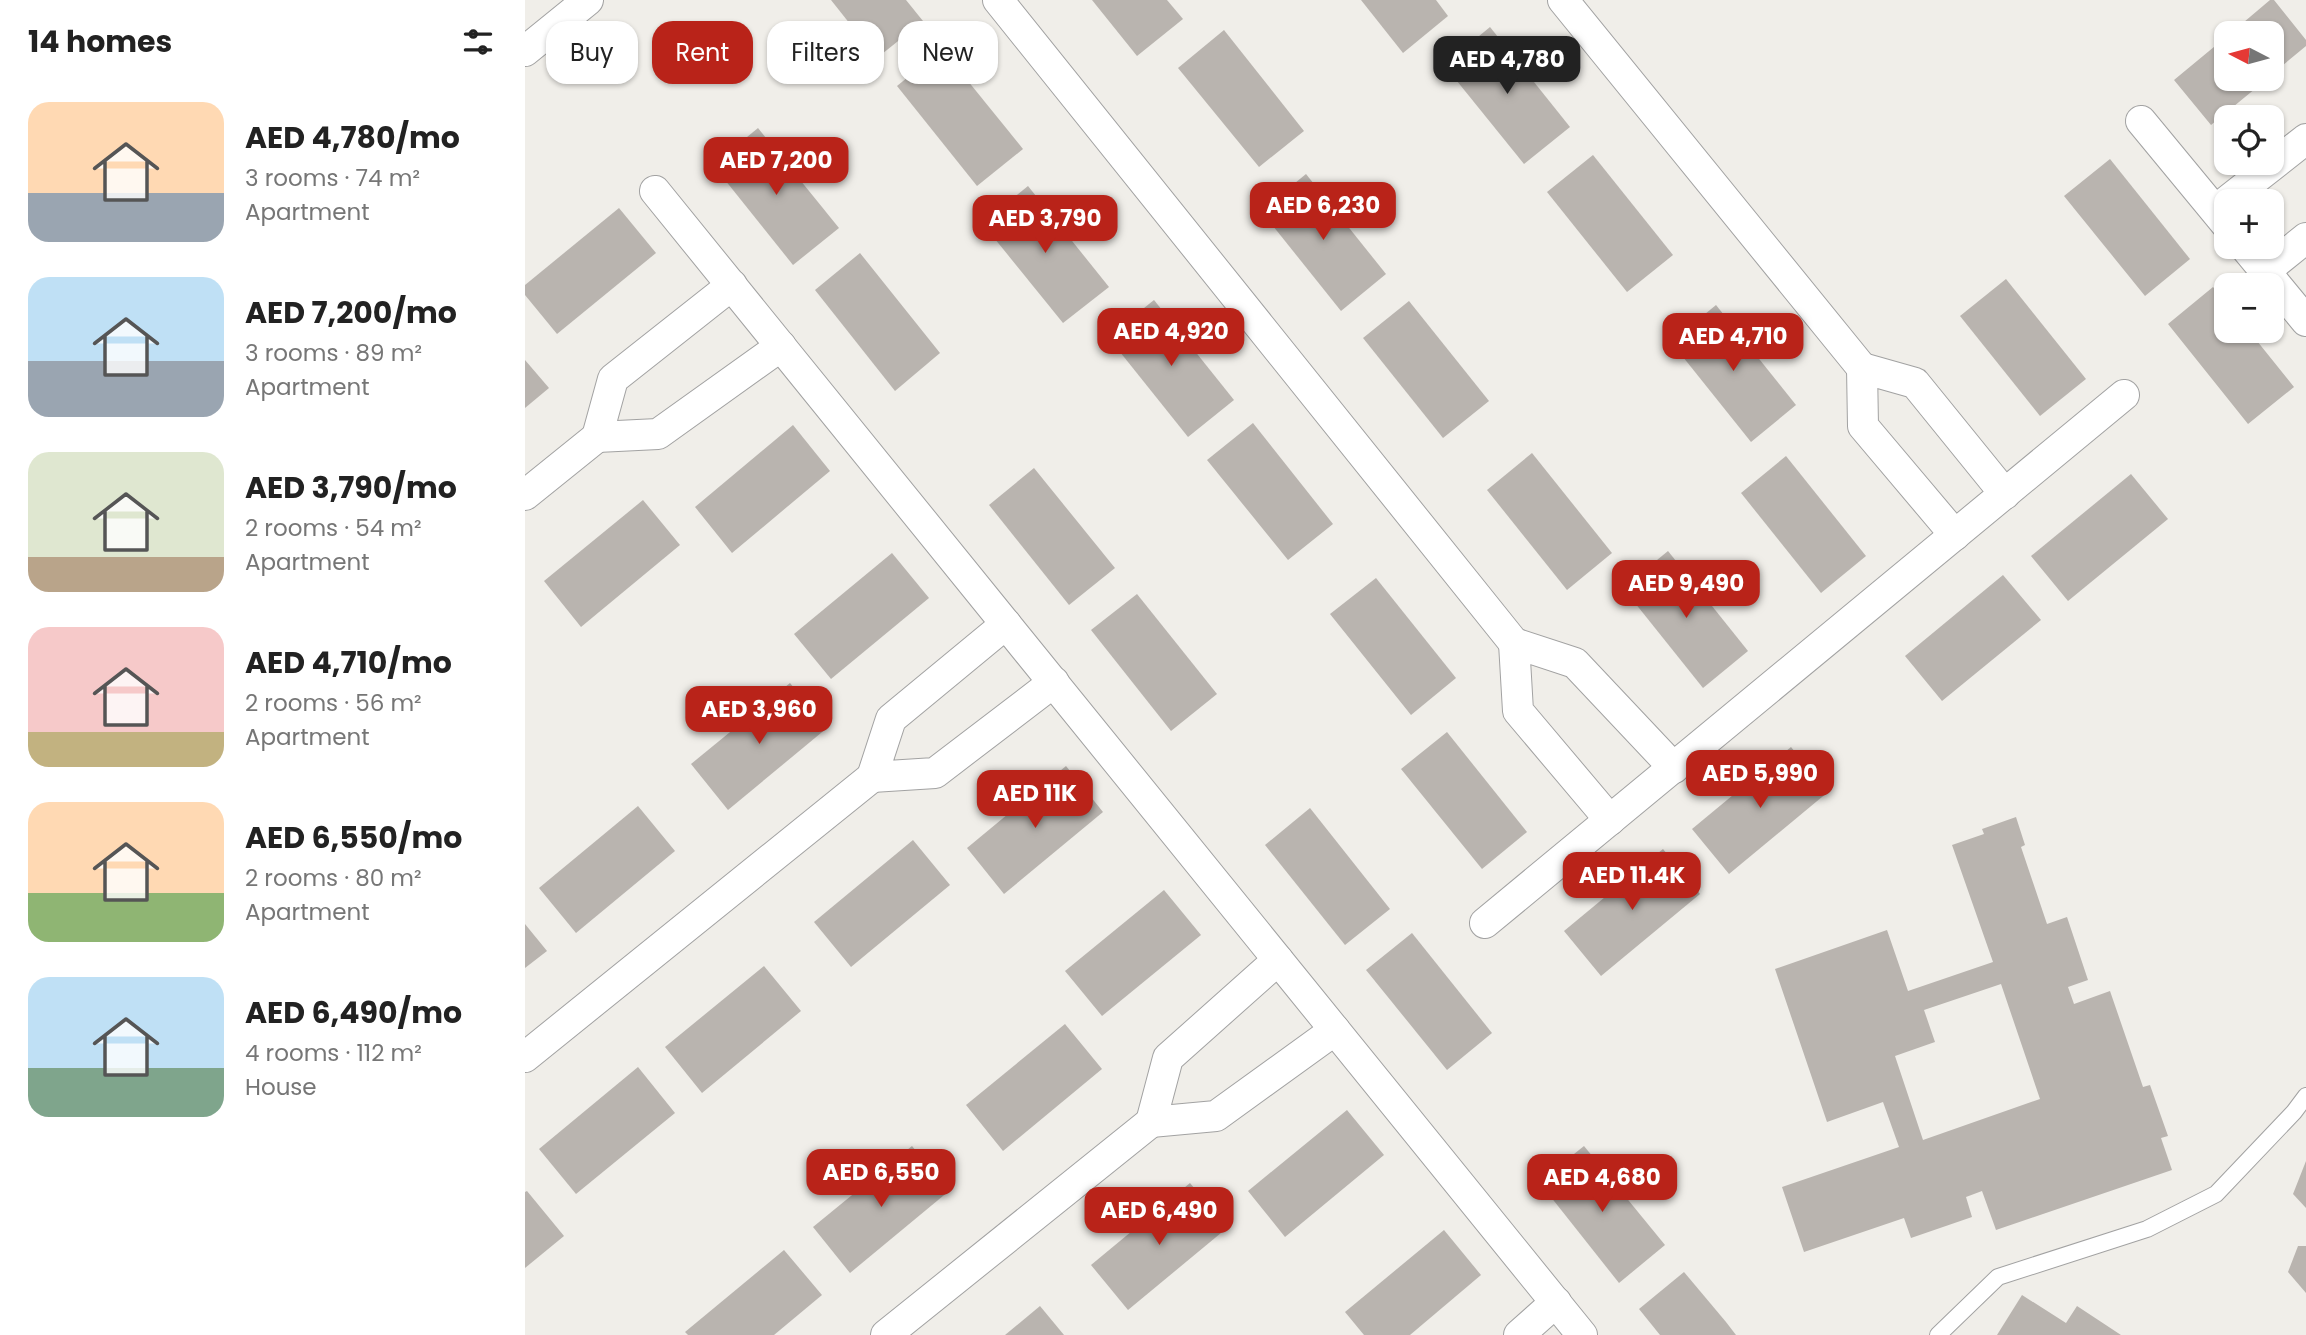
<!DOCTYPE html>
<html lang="en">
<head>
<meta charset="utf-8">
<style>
	body { margin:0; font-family:Poppins,sans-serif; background:#f6f6f6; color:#222; height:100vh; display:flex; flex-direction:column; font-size:26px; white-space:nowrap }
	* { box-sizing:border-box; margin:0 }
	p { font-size:23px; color:#767676 }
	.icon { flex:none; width:38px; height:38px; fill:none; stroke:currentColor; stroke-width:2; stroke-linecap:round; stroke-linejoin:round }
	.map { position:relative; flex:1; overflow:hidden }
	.sheet { display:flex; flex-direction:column; background:#fff; width:525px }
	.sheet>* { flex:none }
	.top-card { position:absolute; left:21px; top:21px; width:665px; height:63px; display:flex; gap:14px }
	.needle { width:46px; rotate:276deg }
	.fabs { position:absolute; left:1689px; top:21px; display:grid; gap:14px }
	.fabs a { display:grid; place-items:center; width:70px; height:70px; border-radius:14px; background:#fff; box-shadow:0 2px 5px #0004; font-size:35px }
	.price { position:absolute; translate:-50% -60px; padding:0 16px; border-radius:14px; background:#b92319; color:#fff; font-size:23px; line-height:46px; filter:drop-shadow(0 2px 4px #0008) }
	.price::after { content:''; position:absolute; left:50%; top:42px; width:21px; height:16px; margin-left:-10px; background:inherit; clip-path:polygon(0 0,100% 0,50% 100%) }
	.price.selected { background:#222; color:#fff }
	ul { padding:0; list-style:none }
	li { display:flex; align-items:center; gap:21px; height:175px; padding:0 28px }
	li span { display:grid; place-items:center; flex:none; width:196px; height:140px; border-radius:21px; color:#555 }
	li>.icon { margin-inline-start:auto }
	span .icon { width:84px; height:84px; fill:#fffc; stroke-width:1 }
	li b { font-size:30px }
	h2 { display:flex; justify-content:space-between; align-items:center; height:84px; padding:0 28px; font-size:30px }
	.chip { padding:0 24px; border-radius:21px; background:#fff; box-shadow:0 2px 5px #0004; font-size:24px; line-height:63px }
	.chip.selected { background:#b92319; color:#fff }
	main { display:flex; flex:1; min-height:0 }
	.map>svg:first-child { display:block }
	.building { fill:#b9b4af; fill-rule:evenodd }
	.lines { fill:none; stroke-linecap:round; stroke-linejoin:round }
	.lane-casing { stroke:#a2a2a2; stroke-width:18 }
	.street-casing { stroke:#a2a2a2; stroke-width:32 }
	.lane { stroke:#fff; stroke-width:16 }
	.street { stroke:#fff; stroke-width:30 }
</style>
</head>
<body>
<main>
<section class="sheet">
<h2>14 homes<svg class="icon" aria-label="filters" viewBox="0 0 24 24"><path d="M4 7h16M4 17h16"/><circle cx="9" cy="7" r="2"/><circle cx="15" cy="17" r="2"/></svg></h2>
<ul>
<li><span style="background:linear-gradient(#ffd9b3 65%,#9aa5b1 0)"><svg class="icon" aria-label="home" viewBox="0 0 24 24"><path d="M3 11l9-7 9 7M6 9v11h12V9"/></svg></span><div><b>AED 4,780/mo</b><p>3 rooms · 74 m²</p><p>Apartment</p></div></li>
<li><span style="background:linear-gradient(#bfe0f5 60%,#9aa5b1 0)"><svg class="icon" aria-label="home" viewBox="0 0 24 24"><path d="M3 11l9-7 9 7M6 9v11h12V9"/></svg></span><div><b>AED 7,200/mo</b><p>3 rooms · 89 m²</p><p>Apartment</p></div></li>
<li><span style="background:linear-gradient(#dfe7d0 75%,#b9a48a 0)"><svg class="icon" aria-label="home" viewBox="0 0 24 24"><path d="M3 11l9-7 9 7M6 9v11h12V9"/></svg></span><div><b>AED 3,790/mo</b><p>2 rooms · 54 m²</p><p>Apartment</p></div></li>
<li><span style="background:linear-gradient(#f6c9c9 75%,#c2b280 0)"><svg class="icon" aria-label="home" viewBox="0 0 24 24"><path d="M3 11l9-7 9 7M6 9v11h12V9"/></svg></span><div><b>AED 4,710/mo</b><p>2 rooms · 56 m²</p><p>Apartment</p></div></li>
<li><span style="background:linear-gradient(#ffd9b3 65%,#8fb573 0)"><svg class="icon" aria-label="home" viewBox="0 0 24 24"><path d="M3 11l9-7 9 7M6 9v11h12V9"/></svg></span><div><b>AED 6,550/mo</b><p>2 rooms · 80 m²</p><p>Apartment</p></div></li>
<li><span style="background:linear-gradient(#bfe0f5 65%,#7fa58c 0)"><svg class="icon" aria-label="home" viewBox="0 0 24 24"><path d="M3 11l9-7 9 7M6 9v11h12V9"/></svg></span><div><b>AED 6,490/mo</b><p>4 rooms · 112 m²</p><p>House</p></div></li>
</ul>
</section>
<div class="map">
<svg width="1781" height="1335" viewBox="0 0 1781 1335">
	<rect width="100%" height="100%" fill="#f0eee9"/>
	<g class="building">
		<polygon points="306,0 381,0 398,21 352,58"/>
		<polygon points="567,0 642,0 658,19 612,56"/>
		<polygon points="836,0 911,0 923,16 878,53"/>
		<polygon points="1745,0 1749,0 1781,40 1781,46 1746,75 1746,33 1706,33"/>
		<polygon points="965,27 1045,127 999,164 919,65"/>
		<polygon points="699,30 779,131 734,167 653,68"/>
		<polygon points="1701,37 1701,79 1742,79 1686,125 1649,80"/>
		<polygon points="417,49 498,149 452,186 372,86"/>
		<polygon points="233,128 314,228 268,265 188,165"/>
		<polygon points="1068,155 1148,255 1102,292 1022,192"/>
		<polygon points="1585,159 1665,259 1620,296 1539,196"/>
		<polygon points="781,174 861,274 816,311 736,211"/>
		<polygon points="503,186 584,287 538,323 457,223"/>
		<polygon points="94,208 131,253 32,334 0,295 0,285"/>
		<polygon points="335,253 415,353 370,391 290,290"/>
		<polygon points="1481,279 1561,379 1515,416 1435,316"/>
		<polygon points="1688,287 1701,302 1701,331 1724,331 1769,387 1723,424 1643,324"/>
		<polygon points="629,300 709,400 663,437 583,337"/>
		<polygon points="884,301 964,401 918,438 838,338"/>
		<polygon points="1191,305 1271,405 1226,442 1146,342"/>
		<polygon points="0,360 24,388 0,408"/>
		<polygon points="728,423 808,524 763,560 682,460"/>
		<polygon points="268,425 305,471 207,553 170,507"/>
		<polygon points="1007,453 1087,553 1042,590 962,490"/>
		<polygon points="1261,456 1341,556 1296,593 1216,493"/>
		<polygon points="509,468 590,568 544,605 464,505"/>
		<polygon points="1606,474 1643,519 1543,601 1506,556"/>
		<polygon points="118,500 155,545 56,627 19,581"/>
		<polygon points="1143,551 1223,651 1178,688 1098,588"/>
		<polygon points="367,553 404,598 306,679 269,634"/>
		<polygon points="1478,575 1516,620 1417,701 1380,656"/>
		<polygon points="851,578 931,678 886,715 805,614"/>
		<polygon points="612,594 692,694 646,731 566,630"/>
		<polygon points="265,683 302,728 203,810 166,764"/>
		<polygon points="922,732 1002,832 957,869 876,769"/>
		<polygon points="1266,747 1303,792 1204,874 1167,829"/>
		<polygon points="541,766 578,812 479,894 442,848"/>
		<polygon points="113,806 150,851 51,933 14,888"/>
		<polygon points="785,808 865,909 820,945 740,845"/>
		<path d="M 1491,817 L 1500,845 L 1496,847 L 1522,924 L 1542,917 L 1563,980 L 1543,987 L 1549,1004 L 1585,991 L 1618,1087 L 1625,1085 L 1643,1136 L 1636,1138 L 1647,1170 L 1471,1230 L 1457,1191 L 1441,1197 L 1447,1217 L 1386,1238 L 1379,1218 L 1279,1252 L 1257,1187 L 1374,1147 L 1358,1102 L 1302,1122 L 1250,969 L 1362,930 L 1383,991 L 1468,962 L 1427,845 L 1459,834 L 1457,829 ZM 1476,984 L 1515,1099 L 1398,1140 L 1370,1056 L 1410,1042 L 1399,1010 Z"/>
		<polygon points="388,840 425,885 326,967 289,922"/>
		<polygon points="1138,849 1175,894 1076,976 1039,931"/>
		<polygon points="639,890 676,935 577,1016 540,971"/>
		<polygon points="0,924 22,951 0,968"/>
		<polygon points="887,933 967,1033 922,1070 841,970"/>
		<polygon points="239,966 276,1011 177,1093 140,1047"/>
		<polygon points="540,1024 577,1069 478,1151 441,1105"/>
		<polygon points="113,1067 150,1113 51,1194 14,1149"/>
		<polygon points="822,1110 859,1155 760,1237 723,1191"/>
		<polygon points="387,1146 424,1191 325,1273 288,1227"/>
		<polygon points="1059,1146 1140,1245 1094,1283 1014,1182"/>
		<polygon points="1781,1161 1781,1208 1768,1194"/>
		<polygon points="665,1183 702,1228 603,1310 566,1265"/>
		<polygon points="2,1191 39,1236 0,1268 0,1192"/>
		<polygon points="919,1230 956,1275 885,1335 839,1335 820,1312"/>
		<polygon points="1773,1246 1781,1246 1781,1293 1763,1272"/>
		<polygon points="259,1250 297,1295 249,1335 163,1335 160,1332"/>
		<polygon points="1159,1272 1201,1322 1211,1335 1135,1335 1114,1309"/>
		<polygon points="1497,1295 1541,1323 1552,1306 1596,1335 1472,1335"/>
		<polygon points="515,1306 539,1335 480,1335"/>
	</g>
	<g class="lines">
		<g class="lane-casing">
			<polyline id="lane" points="1413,1335 1473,1277 1622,1229 1691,1194 1769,1112 1781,1096"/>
		</g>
		<g class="street-casing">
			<g id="street">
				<polyline points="473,0 989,643"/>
				<polyline points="1038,0 1337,368"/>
				<polyline points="0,51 63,0"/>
				<polyline points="1616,121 1701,224"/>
				<polyline points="130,191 1057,1335"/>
				<polyline points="1702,201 1781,139"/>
				<polyline points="1720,247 1781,321"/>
				<polyline points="1740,271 1781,238"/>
				<polyline points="207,285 88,379 72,437 133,434 256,346"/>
				<polyline points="0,495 72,437"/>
				<polyline points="1430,535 1338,426 1337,368 1390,383 1480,494"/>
				<polyline points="481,624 366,719 347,777 410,773 529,682"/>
				<polyline points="1085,820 993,711 989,643 1050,663 1149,768"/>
				<polyline points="960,923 1599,395"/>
				<polyline points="753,960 643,1058 626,1122 691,1116 810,1030"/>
				<polyline points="0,1057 347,777"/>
				<polyline points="361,1335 626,1122"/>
				<polyline points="994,1335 1031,1302"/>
			</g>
		</g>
		<use href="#lane" class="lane"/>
		<use href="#street" class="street"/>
	</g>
</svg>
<div class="fabs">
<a><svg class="needle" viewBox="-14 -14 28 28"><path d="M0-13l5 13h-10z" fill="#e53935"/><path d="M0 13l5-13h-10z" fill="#767676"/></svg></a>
<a><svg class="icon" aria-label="locate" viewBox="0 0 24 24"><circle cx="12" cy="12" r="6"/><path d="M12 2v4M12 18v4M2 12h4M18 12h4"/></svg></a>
<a>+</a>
<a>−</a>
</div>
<b class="price selected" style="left:982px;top:96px">AED 4,780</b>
<b class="price" style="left:251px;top:197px">AED 7,200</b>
<b class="price" style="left:798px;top:242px">AED 6,230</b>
<b class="price" style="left:520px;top:255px">AED 3,790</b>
<b class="price" style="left:646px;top:368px">AED 4,920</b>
<b class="price" style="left:1208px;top:373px">AED 4,710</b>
<b class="price" style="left:1161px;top:620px">AED 9,490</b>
<b class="price" style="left:234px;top:746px">AED 3,960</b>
<b class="price" style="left:1235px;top:810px">AED 5,990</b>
<b class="price" style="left:510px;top:830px">AED 11K</b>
<b class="price" style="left:1107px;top:912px">AED 11.4K</b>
<b class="price" style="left:356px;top:1209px">AED 6,550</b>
<b class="price" style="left:1077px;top:1214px">AED 4,680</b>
<b class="price" style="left:634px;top:1247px">AED 6,490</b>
<div class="top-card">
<a class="chip">Buy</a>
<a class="chip selected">Rent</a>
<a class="chip">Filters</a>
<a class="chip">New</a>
</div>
</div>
</main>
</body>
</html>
